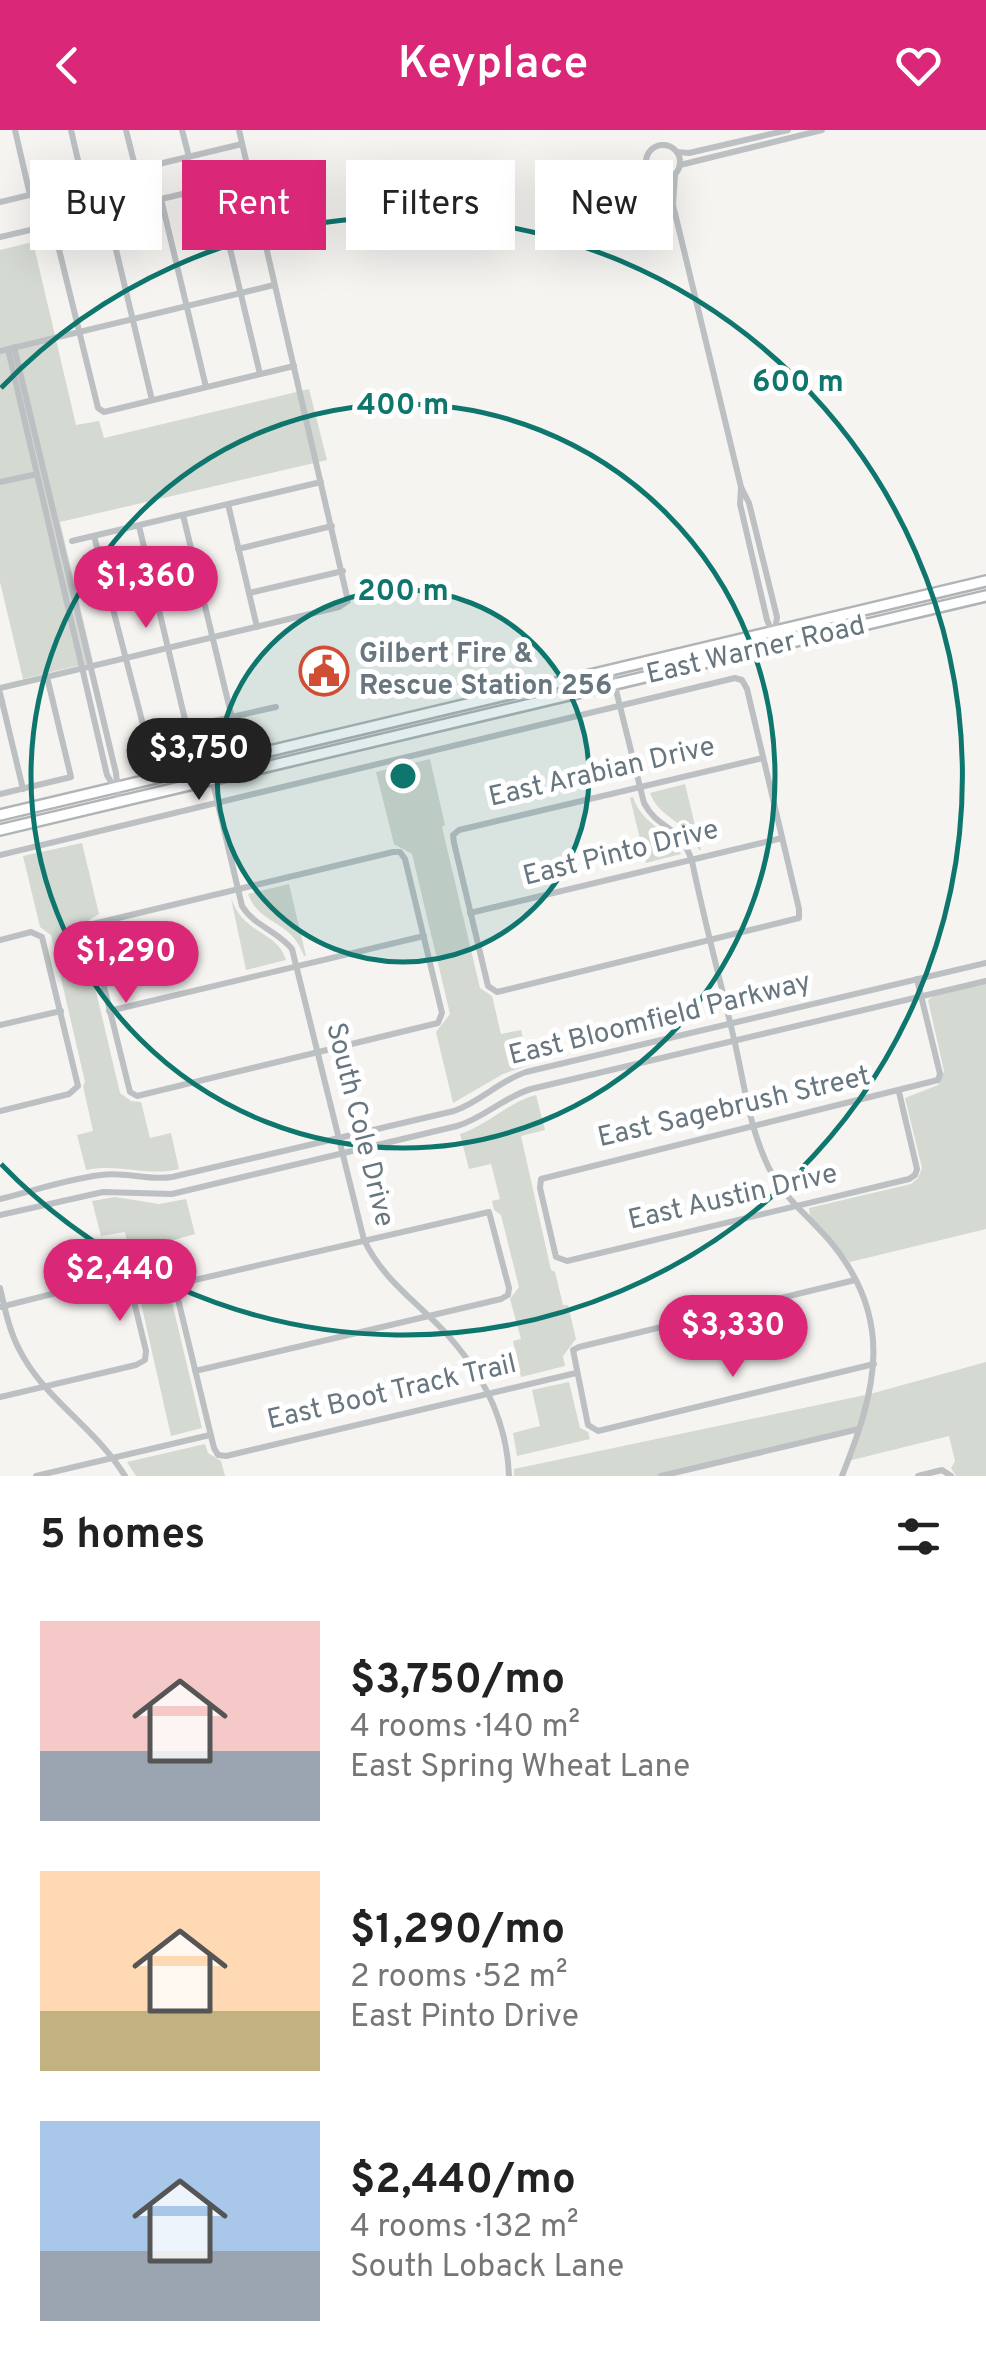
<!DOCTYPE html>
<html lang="en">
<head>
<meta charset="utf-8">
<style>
	body { margin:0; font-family:Overpass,sans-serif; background:#f6f6f6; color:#222; height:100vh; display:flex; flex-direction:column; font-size:38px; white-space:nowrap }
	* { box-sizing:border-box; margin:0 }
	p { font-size:32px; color:#767676 }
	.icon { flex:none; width:55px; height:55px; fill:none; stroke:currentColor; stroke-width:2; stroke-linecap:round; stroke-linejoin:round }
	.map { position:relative; height:1346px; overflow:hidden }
	.drawer { display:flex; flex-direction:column; background:#fff; flex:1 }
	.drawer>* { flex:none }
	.top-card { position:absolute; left:30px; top:30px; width:928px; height:90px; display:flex; gap:20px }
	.price { position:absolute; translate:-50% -85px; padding:0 22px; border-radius:35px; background:#db2777; color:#fff; font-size:32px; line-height:65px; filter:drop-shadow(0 2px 5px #0008) }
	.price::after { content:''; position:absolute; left:50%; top:60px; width:30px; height:22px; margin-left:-15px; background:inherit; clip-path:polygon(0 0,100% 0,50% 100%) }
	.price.selected { background:#222; color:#fff }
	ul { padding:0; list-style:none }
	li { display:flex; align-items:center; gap:30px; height:250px; padding:0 40px }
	li span { display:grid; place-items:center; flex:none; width:280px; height:200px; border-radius:0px; color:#555 }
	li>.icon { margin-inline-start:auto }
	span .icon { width:120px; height:120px; fill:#fffc; stroke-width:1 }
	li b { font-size:42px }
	h2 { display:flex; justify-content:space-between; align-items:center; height:120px; padding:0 40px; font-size:42px }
	.chip { padding:0 35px; border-radius:0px; background:#fff; box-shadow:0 10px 40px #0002; font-size:35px; line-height:90px }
	.chip.selected { background:#db2777; color:#fff }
	header { display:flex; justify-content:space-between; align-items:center; height:130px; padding:0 40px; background:#db2777; color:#fff; font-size:45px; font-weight:600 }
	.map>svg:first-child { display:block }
	.green { fill:#d4d9d1 }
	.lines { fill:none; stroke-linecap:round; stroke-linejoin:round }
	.major-casing { stroke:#b0b4b7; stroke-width:14 }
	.minor { stroke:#bcc0c3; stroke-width:6 }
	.major { stroke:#fff; stroke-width:9 }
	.ring { fill:none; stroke:#0f766e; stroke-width:5 }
	.labels { text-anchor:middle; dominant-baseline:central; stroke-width:10; stroke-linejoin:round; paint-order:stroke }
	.street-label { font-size:28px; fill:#67767f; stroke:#fff }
	.poi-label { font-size:28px; font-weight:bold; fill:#67767f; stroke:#fff; text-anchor:start }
	.centre { fill:#0f766e; stroke:#fff; stroke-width:5 }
	.ring-label { font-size:30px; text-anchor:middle; font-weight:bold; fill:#0f766e; stroke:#fff; stroke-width:10; stroke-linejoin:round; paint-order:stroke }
</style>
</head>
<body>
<header><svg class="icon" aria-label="back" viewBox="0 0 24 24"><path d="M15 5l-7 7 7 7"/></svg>Keyplace<svg class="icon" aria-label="heart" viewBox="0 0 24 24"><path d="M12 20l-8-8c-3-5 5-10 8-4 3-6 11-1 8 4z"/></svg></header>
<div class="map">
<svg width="986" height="1346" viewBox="0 0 986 1346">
	<rect width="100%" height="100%" fill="#f5f4f1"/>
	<g class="green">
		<polygon points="33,112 76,295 99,291 104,308 309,259 327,330 60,392 93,532 23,549 0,452 0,120"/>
		<polygon points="430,629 445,695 442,697 480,858 492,866 501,904 521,900 529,935 503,944 453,973 436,902 450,884 412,724 394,714 376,642"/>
		<path d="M 685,654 L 701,720 L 699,720 C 686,689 659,689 650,663 Z"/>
		<path d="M 633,667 C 643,698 671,698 681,724 L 646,733 L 630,668 Z"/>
		<path d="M 82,713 L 99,784 L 89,790 L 82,802 L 120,963 L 131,971 L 141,972 L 150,1008 L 171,1003 L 179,1039 C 147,1047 119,1033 86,1040 L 77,1005 L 93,1001 L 83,956 L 85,952 L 51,805 L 40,797 L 23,726 Z"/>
		<path d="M 289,754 L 306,826 L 304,826 C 291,789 259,795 248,764 Z"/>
		<path d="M 231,768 C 244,806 276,799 286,830 L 246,840 Z"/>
		<polygon points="986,853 986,1099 850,1132 810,1086 809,1078 911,1054 918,1048 922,1038 905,968 938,955 944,941 928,870 934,866"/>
		<path d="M 536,965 L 545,1000 L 521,1006 L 551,1140 L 555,1142 L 563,1175 L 568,1175 L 576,1209 L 563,1226 L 565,1236 L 521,1247 L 513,1211 L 521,1209 L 510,1169 L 519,1157 L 501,1085 L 494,1080 L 492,1071 L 500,1069 L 491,1034 L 469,1039 L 460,1004 C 488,995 508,972 536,965 Z"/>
		<polygon points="115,1067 159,1074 186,1069 195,1104 174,1110 183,1147 175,1153 170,1164 202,1298 171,1306 125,1102 101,1106 92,1071"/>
		<polygon points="986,1232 986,1346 956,1346 951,1338 955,1331 949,1306 848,1331 860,1299 661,1346 514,1346 514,1339 870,1264"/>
		<polygon points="569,1252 580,1298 588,1302 590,1309 517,1326 513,1303 540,1296 532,1260"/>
		<polygon points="205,1314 208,1323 221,1331 225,1346 136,1346 127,1332"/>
	</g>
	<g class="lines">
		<g class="major-casing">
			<g id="major">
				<polyline points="0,685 986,451"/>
				<polyline points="0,700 986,466"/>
			</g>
		</g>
		<g class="minor">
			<polyline points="15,0 30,65"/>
			<polyline points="71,0 83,52"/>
			<polyline points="126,0 136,40"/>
			<polyline points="182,0 189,27"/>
			<circle cx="663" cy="32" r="17"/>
			<polyline points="677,22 689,23 788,0"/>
			<polyline points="680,35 822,0"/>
			<polyline points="675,45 673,75 741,357 749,373 777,487 775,501"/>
			<polyline points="659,51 673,74"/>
			<polyline points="215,56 260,244"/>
			<polyline points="161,69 206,257"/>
			<polyline points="0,72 242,14"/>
			<polyline points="107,82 152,270"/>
			<polyline points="53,95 98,278 104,282 294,236"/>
			<polyline points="0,107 250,48"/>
			<polyline points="14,217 116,643 119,672"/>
			<polyline points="8,219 107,645 114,657"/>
			<polyline points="0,221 274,155"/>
			<polyline points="0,352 37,344"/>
			<polyline points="741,358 740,374 767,490 778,515"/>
			<polyline points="228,374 257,497"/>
			<polyline points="183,385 232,588"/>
			<polyline points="139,396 187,598"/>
			<polyline points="94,406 146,606 276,577"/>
			<polyline points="72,411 321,352"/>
			<polyline points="238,419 332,396"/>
			<polyline points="249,463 343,441"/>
			<path d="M 611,540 L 644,673 C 659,701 679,693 692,731 C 704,790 720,849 734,909 C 743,947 748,990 764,1027 C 779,1065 804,1081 829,1110 C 896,1189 876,1260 842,1346"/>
			<polyline points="0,558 339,477 348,471 239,0"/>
			<polyline points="0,563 23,659"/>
			<path d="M 209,636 L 242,776 C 254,796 278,801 292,819 L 364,1110 C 383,1149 413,1169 442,1199 C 481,1240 507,1289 509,1346"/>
			<polyline points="0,664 71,647 47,547"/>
			<polygon points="393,722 400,722 405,729 442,883 438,893 137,966 130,962 91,804 93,794"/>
			<polyline points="0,725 735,548 742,550 747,559 799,779 799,788 497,862 488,856 454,713 453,705 459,700 763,628"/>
			<polyline points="470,783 782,708"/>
			<polyline points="0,810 31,802 42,807 78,956 69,964 0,981"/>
			<polyline points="109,881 424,806"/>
			<polyline points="0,895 61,881"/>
			<polyline points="899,962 917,1039 915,1045 909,1049 567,1131 556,1127 540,1058 541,1049 938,950 940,944 917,849"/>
			<path d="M 0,1069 C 33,1061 67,1049 101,1045 C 125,1041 147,1051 172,1047 L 454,981 C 480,972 499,951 526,942 L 986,833"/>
			<path d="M 0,1085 L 103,1062 L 172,1064 L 457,996 C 484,988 504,967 531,959 L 986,851"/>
			<polyline points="855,1150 579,1217 573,1220 588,1295 598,1301 874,1234"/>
			<path d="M 0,1158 C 5,1179 9,1200 19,1219 C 43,1268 95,1297 125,1346"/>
			<polyline points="0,1177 116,1148 124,1149 130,1155 146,1221 145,1230 136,1235 0,1267"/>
			<polyline points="195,1241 501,1169 508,1165 509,1158 489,1082 186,1152 178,1157 177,1165 214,1318 218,1325 226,1326 576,1243"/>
			<polyline points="36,1346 210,1305"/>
			<polyline points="661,1346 859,1299"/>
			<polyline points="918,1346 942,1340 951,1346"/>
		</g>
		<use href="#major" class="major"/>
	</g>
	<circle cx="403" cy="646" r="186" fill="#0f766e" fill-opacity=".12"/>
	<g class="ring">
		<circle cx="403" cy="646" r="186"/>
		<circle cx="403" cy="646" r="372"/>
		<path d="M1 258A559 559 0 1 1 1 1034"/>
	</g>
	<defs>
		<g id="civic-ring" transform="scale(2.5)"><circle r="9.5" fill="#fff" stroke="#d04d36" stroke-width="1.5"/><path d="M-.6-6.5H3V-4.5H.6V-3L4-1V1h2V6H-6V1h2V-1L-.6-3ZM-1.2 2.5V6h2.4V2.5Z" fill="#d04d36"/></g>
	</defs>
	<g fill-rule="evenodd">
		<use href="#civic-ring" x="324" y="541"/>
	</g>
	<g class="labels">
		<g class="street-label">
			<text transform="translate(756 521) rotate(-13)">East Warner Road</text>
			<text transform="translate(602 643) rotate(-13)">East Arabian Drive</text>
			<text transform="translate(621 724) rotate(-14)">East Pinto Drive</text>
			<text transform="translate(660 890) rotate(-14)">East Bloomfield Parkway</text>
			<text transform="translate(734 978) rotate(-13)">East Sagebrush Street</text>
			<text transform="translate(359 995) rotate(76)">South Cole Drive</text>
			<text transform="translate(733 1068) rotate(-13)">East Austin Drive</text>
			<text transform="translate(392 1263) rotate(-13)">East Boot Track Trail</text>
		</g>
		<g class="poi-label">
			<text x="359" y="525">Gilbert Fire &amp;<tspan x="359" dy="32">Rescue Station 256</tspan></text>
		</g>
	</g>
	<circle cx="403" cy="646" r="15" class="centre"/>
	<g class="ring-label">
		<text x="798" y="261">600 m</text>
		<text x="403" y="284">400 m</text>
		<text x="403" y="470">200 m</text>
	</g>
</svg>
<b class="price" style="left:146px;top:501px">$1,360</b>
<b class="price selected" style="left:199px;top:673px">$3,750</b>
<b class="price" style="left:126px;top:876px">$1,290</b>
<b class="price" style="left:120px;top:1194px">$2,440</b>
<b class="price" style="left:733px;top:1250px">$3,330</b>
<div class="top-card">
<a class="chip">Buy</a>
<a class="chip selected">Rent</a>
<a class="chip">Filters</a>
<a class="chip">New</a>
</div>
</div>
<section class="drawer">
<h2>5 homes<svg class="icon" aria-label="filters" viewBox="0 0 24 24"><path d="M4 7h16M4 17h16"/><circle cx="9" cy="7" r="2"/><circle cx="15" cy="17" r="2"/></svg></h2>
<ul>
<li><span style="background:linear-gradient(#f6c9c9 65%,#9aa5b1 0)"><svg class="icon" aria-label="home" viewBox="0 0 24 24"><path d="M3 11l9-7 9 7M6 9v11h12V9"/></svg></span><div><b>$3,750/mo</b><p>4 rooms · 140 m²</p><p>East Spring Wheat Lane</p></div></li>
<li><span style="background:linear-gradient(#ffd9b3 70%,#c2b280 0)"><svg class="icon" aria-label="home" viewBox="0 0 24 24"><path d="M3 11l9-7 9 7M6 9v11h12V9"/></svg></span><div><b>$1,290/mo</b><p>2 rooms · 52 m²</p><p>East Pinto Drive</p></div></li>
<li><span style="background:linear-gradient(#a9c7e8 65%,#9aa5b1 0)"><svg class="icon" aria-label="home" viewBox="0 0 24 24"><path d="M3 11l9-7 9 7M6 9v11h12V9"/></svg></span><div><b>$2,440/mo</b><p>4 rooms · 132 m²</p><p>South Loback Lane</p></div></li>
</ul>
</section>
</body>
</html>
